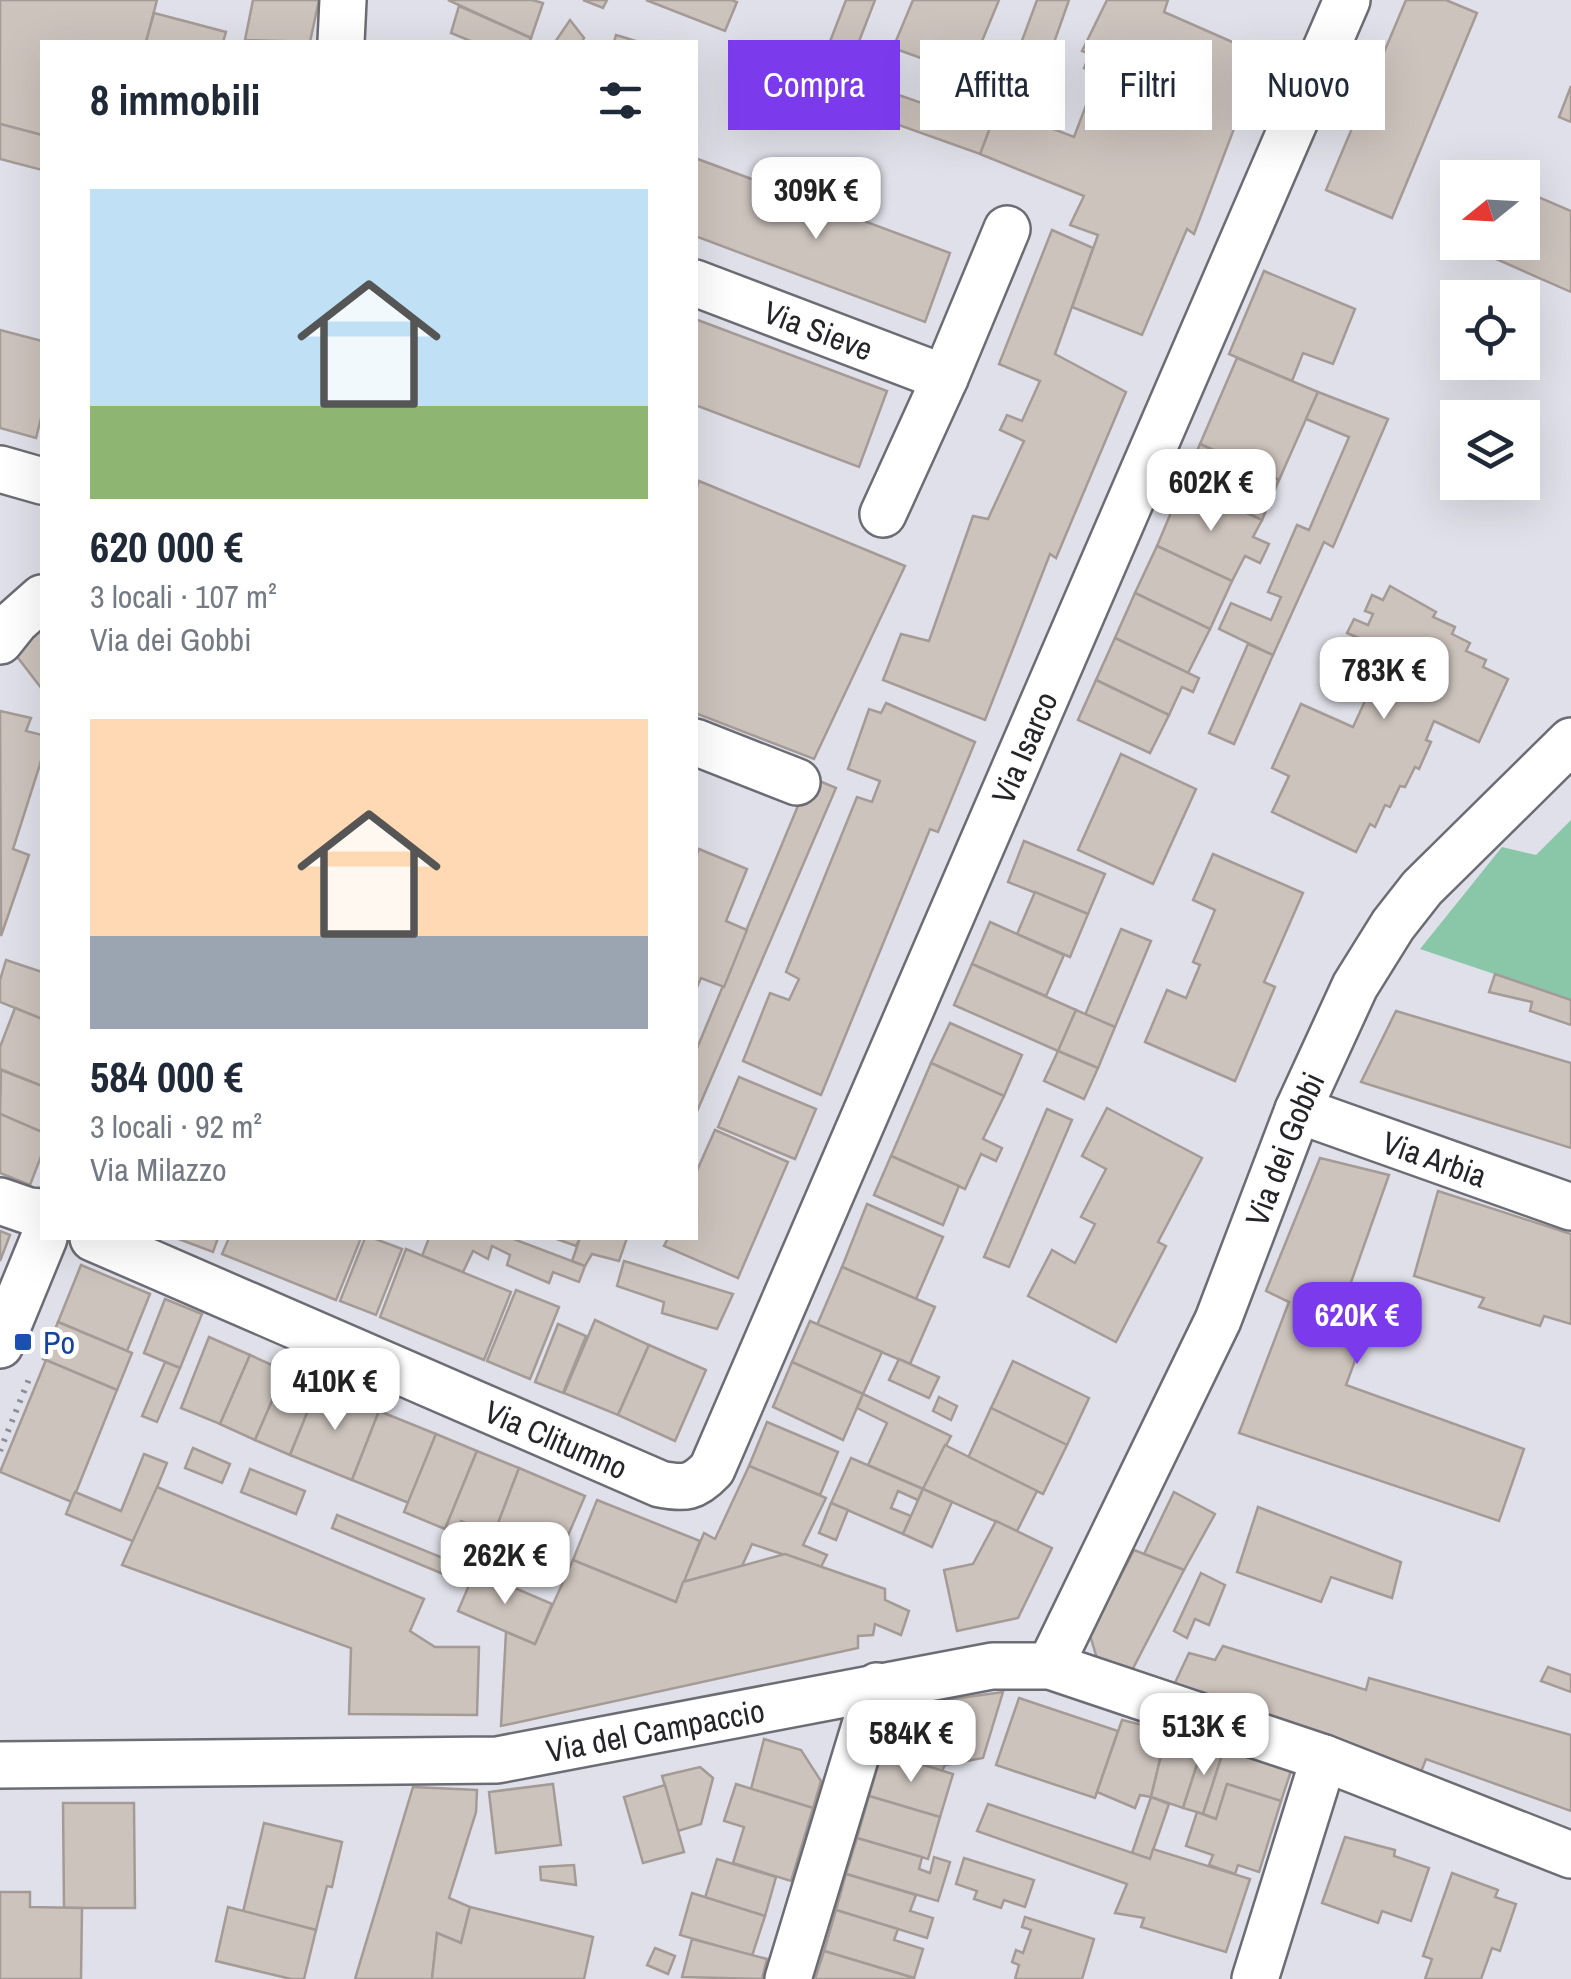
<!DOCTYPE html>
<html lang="it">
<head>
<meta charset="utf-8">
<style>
	body { margin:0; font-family:"Archivo Narrow",sans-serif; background:#f6f6f7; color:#1f2937; height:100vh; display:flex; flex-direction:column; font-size:38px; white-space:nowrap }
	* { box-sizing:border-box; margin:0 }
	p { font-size:32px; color:#747a83 }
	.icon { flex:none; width:55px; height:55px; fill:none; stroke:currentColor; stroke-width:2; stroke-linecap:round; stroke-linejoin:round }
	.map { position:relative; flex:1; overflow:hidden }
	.drawer { position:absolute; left:40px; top:40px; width:658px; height:1200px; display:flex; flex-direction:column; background:#fff; border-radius:0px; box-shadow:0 10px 40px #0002 }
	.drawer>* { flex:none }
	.banner { position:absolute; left:728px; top:40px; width:692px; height:90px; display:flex; gap:20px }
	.needle { width:65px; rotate:252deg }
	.buttons { position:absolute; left:1440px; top:160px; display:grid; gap:20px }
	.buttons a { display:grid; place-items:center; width:100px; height:100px; border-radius:0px; background:#fff; box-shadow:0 10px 40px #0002; font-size:50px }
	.price { position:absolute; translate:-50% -85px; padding:0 22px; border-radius:20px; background:#fff; color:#222; font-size:32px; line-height:65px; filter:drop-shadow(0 2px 5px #0008) }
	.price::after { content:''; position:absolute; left:50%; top:60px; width:30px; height:22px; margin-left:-15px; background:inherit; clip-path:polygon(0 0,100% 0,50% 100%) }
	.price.on { background:#7c3aed; color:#fff }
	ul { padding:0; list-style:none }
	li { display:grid; align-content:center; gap:20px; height:530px; padding:0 50px }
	li span { display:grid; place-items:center; height:310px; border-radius:0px; color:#555 }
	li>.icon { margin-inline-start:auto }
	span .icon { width:180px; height:180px; fill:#fffc; stroke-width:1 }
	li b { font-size:42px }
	h2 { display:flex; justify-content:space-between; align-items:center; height:120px; padding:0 50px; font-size:42px }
	.pill { padding:0 35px; border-radius:0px; background:#fff; box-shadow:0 10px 40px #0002; font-size:35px; line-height:90px }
	.pill.on { background:#7c3aed; color:#fff }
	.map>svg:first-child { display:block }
	.green { fill:#8ac7a9 }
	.building { fill:#cdc3bd; stroke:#a59b96; stroke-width:2.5 }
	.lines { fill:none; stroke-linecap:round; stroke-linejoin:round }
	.minor-casing { stroke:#6c6c74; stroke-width:50 }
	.path { stroke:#8e8e96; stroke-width:6; stroke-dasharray:2.5 8; stroke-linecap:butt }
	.minor { stroke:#fff; stroke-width:45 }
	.transit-dot { fill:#1a4fb4; stroke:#fff; stroke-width:4 }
	.labels { text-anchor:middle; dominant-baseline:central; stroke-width:10; stroke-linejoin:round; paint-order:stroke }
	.street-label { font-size:32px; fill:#252529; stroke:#fff }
	.transit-label { font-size:32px; fill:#164399; stroke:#fff; text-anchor:start }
</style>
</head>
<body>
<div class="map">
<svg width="1571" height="1979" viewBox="0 0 1571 1979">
	<rect width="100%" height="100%" fill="#e0e0ea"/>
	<polygon class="green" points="1571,820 1571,1000 1420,949 1502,847 1536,855"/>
	<g class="building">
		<polygon points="0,0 157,0 146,42 42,42 42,135 0,124"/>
		<polygon points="253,0 319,0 310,42 245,40"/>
		<polygon points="448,0 532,0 543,3 531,38"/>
		<polygon points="583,0 607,0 603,8"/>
		<polygon points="646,0 731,0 737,2 725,31"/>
		<polygon points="846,0 875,0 851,62 826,52"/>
		<polygon points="913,0 999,0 968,75 893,48"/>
		<polygon points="1037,0 1069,0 1027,119 1074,137 1098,74 1084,68 1090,54 1082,51 1107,0 1168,0 1164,12 1262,55 1194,234 1187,229 1142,335 1072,307 1098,235 1070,225 1084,196 980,154"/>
		<polygon points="1406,0 1446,0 1477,13 1392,218 1326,190"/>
		<polygon points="459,6 531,38 529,42 473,42 451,33"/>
		<polygon points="154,13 226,32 223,42 146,42"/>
		<polygon points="570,20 584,38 582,42 555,42"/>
		<polygon points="616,35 639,42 614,42"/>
		<polygon points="1000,56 1015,62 980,154 837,103 847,77 962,117 981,71 992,76"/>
		<polygon points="820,66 847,77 837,103 810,92"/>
		<polygon points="1571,86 1571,122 1559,117"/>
		<polygon points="0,124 42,135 42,170 0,159"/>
		<polygon points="695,158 950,253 925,322 695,236"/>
		<polygon points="1522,190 1571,211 1571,292 1469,247 1472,242 1522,242"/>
		<polygon points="1052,230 1093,248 1055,354 1126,392 1056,558 1050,554 985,720 883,680 901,634 929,641 973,516 988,519 1024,441 1000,430 1007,415 1022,421 1040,381 999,364"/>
		<polygon points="1264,271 1355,309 1333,364 1303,353 1292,381 1229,354"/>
		<polygon points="695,319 887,391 859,467 695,405"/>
		<polygon points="0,330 42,341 42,414 36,438 0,428"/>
		<polygon points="1237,358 1318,392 1279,480 1200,444"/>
		<polygon points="1318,392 1388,419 1333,547 1324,542 1273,655 1219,629 1231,603 1271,620 1281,597 1268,592 1297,525 1309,530 1349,437 1306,419"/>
		<polygon points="1200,444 1279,480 1262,520 1183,484"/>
		<polygon points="699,481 905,566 814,759 695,713 695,492"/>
		<polygon points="1183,484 1262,520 1253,537 1269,544 1260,563 1245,556 1232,581 1157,546"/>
		<polygon points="1157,546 1232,581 1210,629 1135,593"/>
		<polygon points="1390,586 1436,612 1433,617 1455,627 1452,634 1470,643 1466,651 1486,660 1483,667 1508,679 1479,742 1434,721 1426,740 1431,742 1419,769 1415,767 1405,787 1400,786 1390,807 1385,805 1375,827 1370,824 1356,852 1272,812 1289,776 1272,768 1301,704 1353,727 1382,664 1355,652 1361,639 1347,633 1354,619 1368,625 1373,614 1365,611 1372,595 1383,600"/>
		<polygon points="1135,593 1210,629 1188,673 1115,638"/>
		<polygon points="42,618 42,689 15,654"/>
		<polygon points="1115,638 1199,678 1193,692 1182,687 1169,715 1096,680"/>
		<polygon points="1248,644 1273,655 1234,744 1209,733"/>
		<polygon points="1096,680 1169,715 1150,753 1078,720"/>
		<polygon points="886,703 975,742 938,832 930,829 821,1095 743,1061 770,993 789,1000 799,979 786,972 857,797 872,802 880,781 848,769 869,709 881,713"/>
		<polygon points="0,711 31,718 26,731 42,735 42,758 13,849 29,855 1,936"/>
		<polygon points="1121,754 1196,789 1153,884 1078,850"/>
		<polygon points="810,777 836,788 695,1116 695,1053"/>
		<polygon points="1024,841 1105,874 1088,914 1008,882"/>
		<polygon points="699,849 747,869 726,921 747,930 724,987 701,978 695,992 695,859"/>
		<polygon points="1213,854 1303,893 1264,982 1275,987 1235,1081 1145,1042 1167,990 1186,998 1200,965 1193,962 1215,910 1193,900"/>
		<polygon points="1035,892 1088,914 1070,957 1017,934"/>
		<polygon points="990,922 1064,955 1046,996 972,964"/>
		<polygon points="1121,929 1151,941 1115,1027 1085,1015"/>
		<polygon points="6,960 42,972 42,1019 0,1002 0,980"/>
		<polygon points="972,964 1076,1010 1058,1051 954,1005"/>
		<polygon points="1495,974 1571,1000 1571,1025 1530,1011 1532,1002 1489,992"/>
		<polygon points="15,1008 42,1019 42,1086 0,1069 0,1047"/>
		<polygon points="1076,1010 1115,1027 1098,1068 1058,1051"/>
		<polygon points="1396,1011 1571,1063 1571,1148 1361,1082"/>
		<polygon points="950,1023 1022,1055 1004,1096 931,1063"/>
		<polygon points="1058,1051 1098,1068 1084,1099 1044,1081"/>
		<polygon points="931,1063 1004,1096 983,1139 1002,1148 996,1161 981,1154 965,1189 891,1156"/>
		<polygon points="1,1070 42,1086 42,1132 0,1114"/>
		<polygon points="739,1077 816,1109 795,1159 718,1127"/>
		<polygon points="1107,1108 1202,1158 1158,1242 1166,1246 1116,1342 1028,1296 1052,1250 1075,1263 1095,1224 1081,1217 1106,1169 1082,1156"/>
		<polygon points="1047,1109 1072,1120 1009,1267 984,1257"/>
		<polygon points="0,1114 42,1132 42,1154 30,1185 0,1173"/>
		<polygon points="715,1130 788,1162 738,1278 664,1246 668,1238 695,1238 695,1175"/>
		<polygon points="891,1156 959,1186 943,1225 874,1195"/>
		<polygon points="1320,1158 1389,1175 1338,1319 1367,1328 1346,1385 1524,1449 1499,1521 1239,1433 1289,1302 1266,1291"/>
		<polygon points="1438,1191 1571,1234 1571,1324 1544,1316 1540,1326 1479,1307 1484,1298 1414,1276"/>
		<polygon points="867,1204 943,1237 916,1299 842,1267"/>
		<polygon points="0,1231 10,1235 0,1261"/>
		<polygon points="176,1238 218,1238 213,1252"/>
		<polygon points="229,1238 361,1238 336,1300 222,1254"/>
		<polygon points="365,1238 373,1238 402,1249 376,1315 340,1301"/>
		<polygon points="429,1238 511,1238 585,1266 579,1282 553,1272 549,1283 507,1265 510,1255 492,1246 488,1259 473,1251 463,1272 422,1256"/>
		<polygon points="554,1238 580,1238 576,1246"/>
		<polygon points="580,1238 627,1238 619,1261 592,1254 585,1266 572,1261"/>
		<polygon points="406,1249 511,1292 484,1360 380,1317"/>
		<polygon points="624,1261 733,1294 717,1329 662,1313 664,1302 617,1286"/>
		<polygon points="81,1265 150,1294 127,1351 58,1322"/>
		<polygon points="842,1267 935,1307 910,1364 817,1325"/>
		<polygon points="516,1290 559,1307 530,1379 487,1361"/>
		<polygon points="165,1299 202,1314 180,1368 144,1353"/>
		<polygon points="595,1320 649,1345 618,1415 564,1393"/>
		<polygon points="810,1321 882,1352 863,1394 792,1362"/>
		<polygon points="58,1322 132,1353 117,1390 43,1359"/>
		<polygon points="558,1324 586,1336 563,1393 535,1382"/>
		<polygon points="209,1337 250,1355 220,1424 181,1408"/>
		<polygon points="649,1345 706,1370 675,1441 618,1415"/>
		<polygon points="250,1355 285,1371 255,1440 220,1424"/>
		<polygon points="899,1359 939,1377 929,1398 889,1380"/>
		<polygon points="46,1360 117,1390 72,1502 0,1472"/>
		<polygon points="1013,1361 1089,1398 1067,1445 991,1408"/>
		<polygon points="165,1362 180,1368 157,1422 142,1416"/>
		<polygon points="792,1362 863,1394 843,1440 773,1407"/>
		<polygon points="285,1371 318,1386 290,1455 255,1440"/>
		<polygon points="318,1386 379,1411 352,1480 290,1455"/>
		<polygon points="863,1394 951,1436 923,1489 868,1465 887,1423 857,1408"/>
		<polygon points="939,1397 957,1406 951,1420 933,1411"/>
		<polygon points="991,1408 1067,1445 1043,1494 968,1458"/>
		<polygon points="379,1411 436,1434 409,1503 352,1480"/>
		<polygon points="767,1422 838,1452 820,1495 749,1466"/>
		<polygon points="436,1434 477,1451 445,1529 404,1512"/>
		<polygon points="945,1445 1037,1491 1017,1531 923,1489"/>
		<polygon points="193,1448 230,1464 222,1483 185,1468"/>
		<polygon points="477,1451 519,1468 494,1534 461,1521 456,1534 445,1529"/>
		<polygon points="144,1454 167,1463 135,1542 66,1514 75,1492 121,1511"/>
		<polygon points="851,1458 923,1489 918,1500 898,1491 891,1508 911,1516 903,1534 831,1503"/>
		<polygon points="749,1466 826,1498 803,1545 827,1555 821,1567 752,1544 742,1566 683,1582 704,1533 715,1539"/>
		<polygon points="519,1468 585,1496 557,1561 494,1534"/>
		<polygon points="250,1469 305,1491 296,1514 241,1492"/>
		<polygon points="157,1487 424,1599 410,1631 435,1647 479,1647 477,1715 349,1714 351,1648 122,1565"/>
		<polygon points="923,1489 952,1502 932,1547 903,1534"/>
		<polygon points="1174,1492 1215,1514 1184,1570 1144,1554"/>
		<polygon points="597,1500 700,1541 676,1602 573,1560"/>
		<polygon points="831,1503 848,1510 836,1540 819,1533"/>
		<polygon points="1258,1507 1401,1562 1392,1598 1331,1577 1321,1602 1237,1572"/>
		<polygon points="337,1515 475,1571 470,1585 332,1528"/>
		<polygon points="996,1521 1052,1548 1018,1618 957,1631 944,1570 973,1564"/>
		<polygon points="1134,1550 1184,1570 1129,1676 1098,1662 1090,1635"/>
		<polygon points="785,1554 885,1589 885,1600 909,1611 901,1635 875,1624 873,1635 858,1636 858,1648 501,1726 506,1632 535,1644 573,1560 676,1602 683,1582"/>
		<polygon points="475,1571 552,1604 535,1644 458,1611"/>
		<polygon points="1201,1573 1225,1585 1209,1625 1195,1619 1187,1638 1174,1631"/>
		<polygon points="1223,1646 1366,1690 1369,1678 1571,1735 1571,1811 1426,1759 1421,1772 1174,1685 1189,1653 1215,1660"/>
		<polygon points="1548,1667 1571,1675 1571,1692 1541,1681"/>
		<polygon points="1003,1692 983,1758 945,1765 942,1771 882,1752 896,1707"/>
		<polygon points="1019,1698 1118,1731 1095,1798 996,1765"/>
		<polygon points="1122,1720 1167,1731 1151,1797 1140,1795 1135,1808 1097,1792"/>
		<polygon points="1167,1731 1204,1743 1183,1808 1151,1797"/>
		<polygon points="764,1739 801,1750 821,1781 813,1808 751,1789"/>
		<polygon points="1204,1743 1224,1749 1203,1814 1183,1808"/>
		<polygon points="1224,1749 1291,1771 1281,1801 1227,1784 1216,1819 1203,1814"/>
		<polygon points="882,1752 953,1774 940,1817 869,1796"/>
		<polygon points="700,1767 713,1778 701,1824 678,1831 662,1776"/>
		<polygon points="553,1784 561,1845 496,1853 489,1792"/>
		<polygon points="736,1784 813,1808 791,1881 733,1863 744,1827 724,1821"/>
		<polygon points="1227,1784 1281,1801 1259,1872 1238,1865 1235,1874 1209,1865 1213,1855 1186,1846 1197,1812 1216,1819"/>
		<polygon points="665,1785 684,1852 643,1863 624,1797"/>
		<polygon points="413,1787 477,1790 476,1812 449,1898 470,1907 461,1943 437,1933 432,1979 355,1979"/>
		<polygon points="869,1796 940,1817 928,1859 857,1838"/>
		<polygon points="1151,1797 1169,1804 1150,1859 1132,1853"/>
		<polygon points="63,1803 134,1803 135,1908 64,1908"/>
		<polygon points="988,1804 1150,1859 1153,1849 1250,1879 1226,1952 1141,1927 1144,1918 1115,1913 1127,1884 977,1831"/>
		<polygon points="264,1823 342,1842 332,1887 327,1886 316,1930 243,1912"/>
		<polygon points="1345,1837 1395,1850 1394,1856 1429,1868 1411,1921 1382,1911 1378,1923 1322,1903"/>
		<polygon points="857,1838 922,1857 919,1869 930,1873 934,1857 950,1862 938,1901 846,1874"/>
		<polygon points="964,1858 1034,1880 1025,1907 1004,1900 1001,1908 974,1899 977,1891 956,1884"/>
		<polygon points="717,1859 776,1877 765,1916 705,1898"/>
		<polygon points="574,1865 576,1885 541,1880 540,1867"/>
		<polygon points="1452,1873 1498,1890 1495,1897 1516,1904 1500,1951 1492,1948 1481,1979 1425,1979 1432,1959 1423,1956"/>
		<polygon points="846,1874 916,1895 910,1911 933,1918 927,1938 836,1910"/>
		<polygon points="0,1892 30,1892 30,1907 82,1908 81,1979 0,1979"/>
		<polygon points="692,1893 765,1916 752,1956 680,1935"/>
		<polygon points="228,1907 316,1930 304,1979 291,1979 216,1961"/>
		<polygon points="470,1907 593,1937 584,1979 432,1979 437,1933 461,1943"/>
		<polygon points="836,1910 898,1929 894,1940 923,1949 914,1978 824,1951"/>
		<polygon points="1025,1917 1094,1939 1082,1979 1015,1979 1019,1965 1012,1962 1016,1950 1023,1953 1031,1930 1022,1927"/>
		<polygon points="692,1939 767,1959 762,1979 682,1977"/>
		<polygon points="655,1948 675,1956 668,1974 647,1965"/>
		<polygon points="824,1951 914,1978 914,1979 815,1979"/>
	</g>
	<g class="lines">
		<g class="minor-casing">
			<g id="minor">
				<polyline points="341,42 343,0"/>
				<path id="s1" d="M 695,283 L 945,378 L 883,514"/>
				<polyline points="945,378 1007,229"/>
				<polyline points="0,469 42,481"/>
				<polyline points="0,641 16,621 42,598"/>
				<polyline points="695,742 797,782"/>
				<path id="s2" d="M 1298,1110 L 1571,1207"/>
				<polyline points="0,1201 29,1211 42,1212"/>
				<path id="s3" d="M 93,1238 L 660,1484 C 685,1489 694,1488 712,1469 L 1347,0"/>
				<polyline points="0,1345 44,1238"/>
				<path id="s4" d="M 1050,1666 L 1218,1320 L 1298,1110 L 1355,986 L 1393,925 L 1422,888 L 1571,741"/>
				<path id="s5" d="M 0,1765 L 497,1760 L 992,1666 L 1050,1666 L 1324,1758 L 1571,1855"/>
				<polyline points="788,1979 877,1686"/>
				<polyline points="1255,1979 1324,1758"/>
			</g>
		</g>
		<polyline class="path" points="0,1451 31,1374"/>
		<use href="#minor" class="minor"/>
	</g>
	<rect class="transit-dot" x="13" y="1332" width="20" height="20" rx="5"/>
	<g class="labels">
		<g class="street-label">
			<text stroke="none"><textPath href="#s1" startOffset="132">Via Sieve</textPath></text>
			<text stroke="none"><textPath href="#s3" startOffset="1462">Via Isarco</textPath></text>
			<text stroke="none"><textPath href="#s4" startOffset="568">Via dei Gobbi</textPath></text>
			<text stroke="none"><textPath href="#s2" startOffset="145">Via Arbia</textPath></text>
			<text stroke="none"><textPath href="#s3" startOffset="505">Via Clitumno</textPath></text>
			<text stroke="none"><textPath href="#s5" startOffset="658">Via del Campaccio</textPath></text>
		</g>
		<g class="transit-label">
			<text x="43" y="1342">Po</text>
		</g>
	</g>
</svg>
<div class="buttons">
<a><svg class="needle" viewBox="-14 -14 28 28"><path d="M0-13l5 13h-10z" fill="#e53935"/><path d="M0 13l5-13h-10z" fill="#747a83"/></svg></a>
<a><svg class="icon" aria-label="locate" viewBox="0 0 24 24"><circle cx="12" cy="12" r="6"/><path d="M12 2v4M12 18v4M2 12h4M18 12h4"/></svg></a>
<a><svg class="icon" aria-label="layers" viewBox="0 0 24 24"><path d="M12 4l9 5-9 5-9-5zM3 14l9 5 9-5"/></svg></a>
</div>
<b class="price" style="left:816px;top:242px">309K €</b>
<b class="price" style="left:1211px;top:534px">602K €</b>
<b class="price" style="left:1384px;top:722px">783K €</b>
<b class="price on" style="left:1357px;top:1367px">620K €</b>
<b class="price" style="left:335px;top:1433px">410K €</b>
<b class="price" style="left:505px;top:1607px">262K €</b>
<b class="price" style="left:1204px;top:1778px">513K €</b>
<b class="price" style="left:911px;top:1785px">584K €</b>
<div class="banner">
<a class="pill on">Compra</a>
<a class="pill">Affitta</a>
<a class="pill">Filtri</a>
<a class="pill">Nuovo</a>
</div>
<section class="drawer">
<h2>8 immobili<svg class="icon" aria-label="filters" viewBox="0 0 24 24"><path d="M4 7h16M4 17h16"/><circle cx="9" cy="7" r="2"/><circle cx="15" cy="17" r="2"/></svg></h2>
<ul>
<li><span style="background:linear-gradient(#bfe0f5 70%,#8fb573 0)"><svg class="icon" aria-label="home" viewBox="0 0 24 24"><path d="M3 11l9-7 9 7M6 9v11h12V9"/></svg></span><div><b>620 000 €</b><p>3 locali · 107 m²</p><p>Via dei Gobbi</p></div></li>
<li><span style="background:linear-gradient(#ffd9b3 70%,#9aa5b1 0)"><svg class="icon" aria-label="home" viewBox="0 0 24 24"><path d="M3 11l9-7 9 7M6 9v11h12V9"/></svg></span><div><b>584 000 €</b><p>3 locali · 92 m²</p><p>Via Milazzo</p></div></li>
</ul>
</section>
</div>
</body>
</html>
